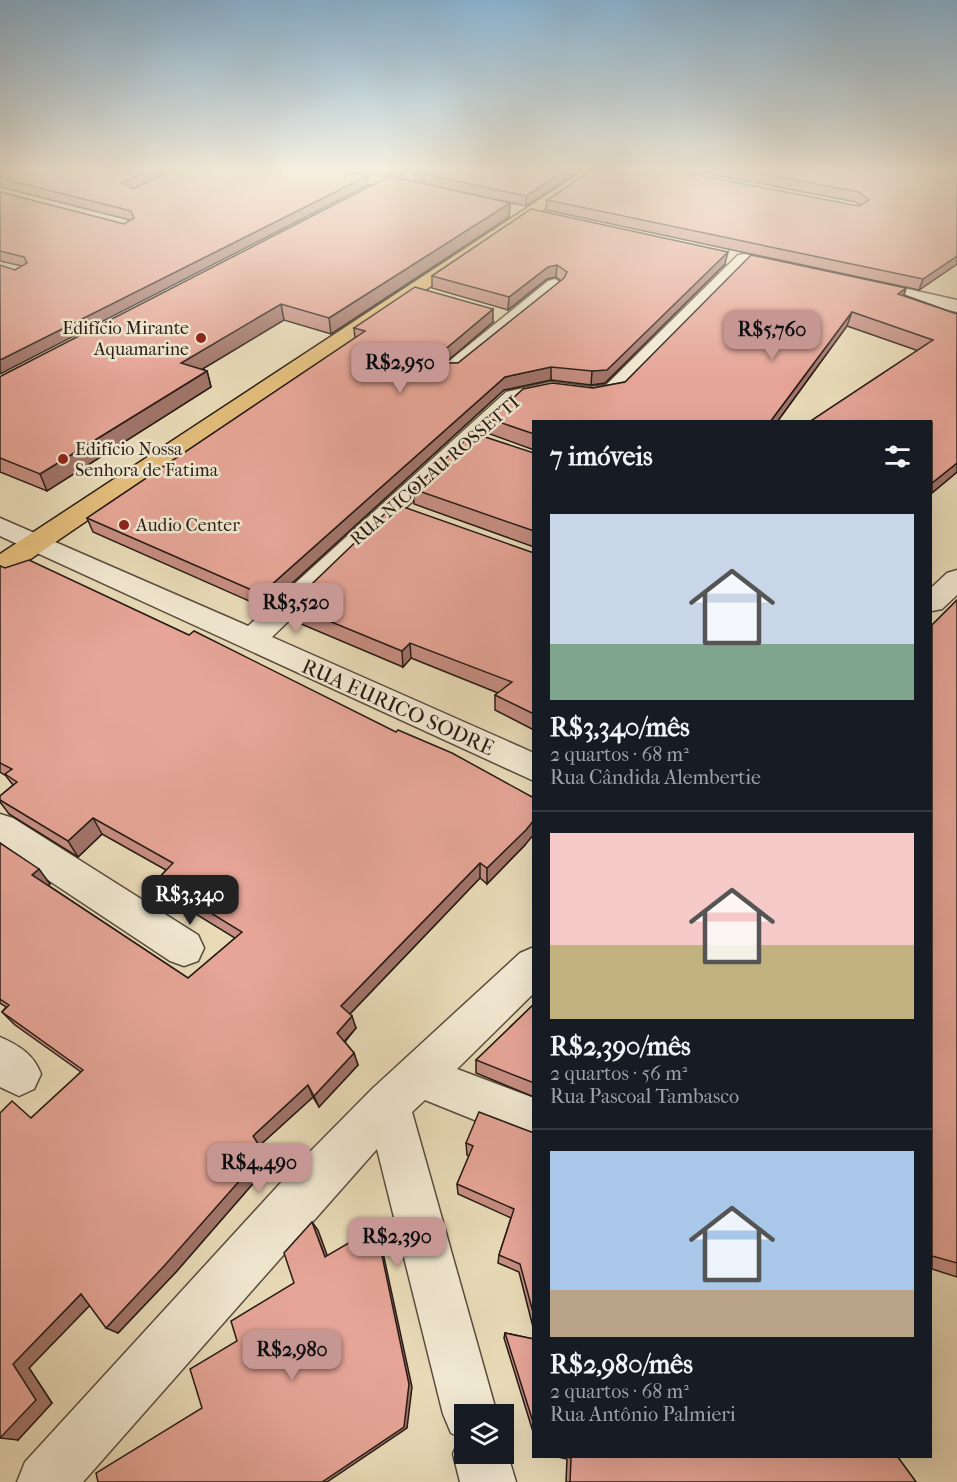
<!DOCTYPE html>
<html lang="pt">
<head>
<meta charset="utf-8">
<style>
	body { margin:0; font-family:"IM FELL French Canon",serif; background:#20242c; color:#f1f3f6; height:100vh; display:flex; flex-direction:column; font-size:22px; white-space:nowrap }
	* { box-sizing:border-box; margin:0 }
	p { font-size:20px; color:#9ea1a6 }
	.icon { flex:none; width:33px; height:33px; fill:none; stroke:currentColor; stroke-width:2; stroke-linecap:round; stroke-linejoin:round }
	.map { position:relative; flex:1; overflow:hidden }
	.details { position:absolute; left:532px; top:420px; width:400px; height:1038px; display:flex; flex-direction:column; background:#171b24; border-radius:0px; box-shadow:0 6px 24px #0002 }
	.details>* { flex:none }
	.controls { position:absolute; left:454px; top:1404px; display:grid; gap:12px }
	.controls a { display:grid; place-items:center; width:60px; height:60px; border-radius:0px; background:#171b24; box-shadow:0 6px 24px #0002; font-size:30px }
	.price { position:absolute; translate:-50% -51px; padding:0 14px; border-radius:12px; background:#c59692; color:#111; font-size:20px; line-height:39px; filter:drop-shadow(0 2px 3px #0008) }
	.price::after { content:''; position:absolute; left:50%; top:36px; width:18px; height:14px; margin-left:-9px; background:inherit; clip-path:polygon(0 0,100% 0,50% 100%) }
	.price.current { background:#222; color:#fff }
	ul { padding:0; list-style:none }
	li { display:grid; align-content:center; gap:12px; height:318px; padding:0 18px }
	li+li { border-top:2px solid #363941 }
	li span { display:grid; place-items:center; height:186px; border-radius:0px; color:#555 }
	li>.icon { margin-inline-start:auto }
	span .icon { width:108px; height:108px; fill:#fffc; stroke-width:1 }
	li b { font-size:26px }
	h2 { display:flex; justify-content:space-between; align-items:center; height:72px; padding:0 18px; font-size:26px }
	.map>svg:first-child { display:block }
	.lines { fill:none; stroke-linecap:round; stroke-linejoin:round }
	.minor-casing { stroke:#584b3e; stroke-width:3 }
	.major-casing { stroke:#271b15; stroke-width:3 }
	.minor { fill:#f1e8d1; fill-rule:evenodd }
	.major { fill:#e4be7c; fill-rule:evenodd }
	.wall { fill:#c68e82; stroke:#271b15; stroke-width:1.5 }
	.shaded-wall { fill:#a1746a; stroke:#271b15; stroke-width:1.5 }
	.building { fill:#e6a597; stroke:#271b15; stroke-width:1.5 }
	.poi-dot { fill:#8f2418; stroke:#f1e8d1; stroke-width:2 }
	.labels { text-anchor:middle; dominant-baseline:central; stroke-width:5; stroke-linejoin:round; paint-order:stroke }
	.far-poi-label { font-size:18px; fill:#271b15; stroke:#f1e8d1; text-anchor:start }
	.far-street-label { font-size:18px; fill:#271b15; stroke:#f1e8d1 }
	.street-label { font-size:21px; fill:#271b15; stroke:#f1e8d1 }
</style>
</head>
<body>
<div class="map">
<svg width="957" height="1482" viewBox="0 0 957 1482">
	<rect width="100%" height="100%" fill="#e9dbb8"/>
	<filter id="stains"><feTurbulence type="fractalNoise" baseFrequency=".00333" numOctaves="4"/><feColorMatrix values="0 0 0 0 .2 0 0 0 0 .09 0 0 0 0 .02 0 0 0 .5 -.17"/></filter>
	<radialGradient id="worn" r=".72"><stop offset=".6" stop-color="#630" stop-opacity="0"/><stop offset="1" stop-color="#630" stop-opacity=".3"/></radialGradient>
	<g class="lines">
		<g class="minor-casing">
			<g id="minor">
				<polygon points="415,169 433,169 401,188 391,188 388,185 391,182"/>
				<polygon points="744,254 750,255 753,259 750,263 621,395 591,401 551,396 521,402 401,512 272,637 534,753 534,781 0,536 0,518 248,626 506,392 551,382 591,387 606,385 738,255"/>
				<polygon points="859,278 957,300 957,312 852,288 850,284"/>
				<polygon points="555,279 564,285 562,289 457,374 443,374 439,370 443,366 548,281"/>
				<polygon points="957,570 957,595 942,609 932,611 932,587 947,573"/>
				<polygon points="0,814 13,818 198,935 204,948 198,961 184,966 170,961 0,848"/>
				<polygon points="534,947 534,993 457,1069 534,1098 534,1144 425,1100 412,1112 497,1414 465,1414 465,1454 504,1454 504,1442 516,1482 460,1482 453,1454 460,1437 451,1433 443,1414 377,1149 83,1482 17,1482 25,1462 297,1165 372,1089 520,953"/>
				<path d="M 0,1037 C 20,1046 33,1054 41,1074 L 34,1089 L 19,1096 L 0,1087 Z"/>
			</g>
		</g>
		<g class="major-casing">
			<g id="major">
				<polygon points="317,169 344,169 427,188 430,191 422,196 319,172"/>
				<polygon points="586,169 603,169 10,573 0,576 0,554"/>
			</g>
		</g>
		<use href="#minor" class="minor"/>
		<use href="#major" class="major"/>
	</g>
	<g class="wall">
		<polygon points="0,169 172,169 132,189 368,185 15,270 22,266 0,261 0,192 124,224 130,220 0,187"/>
		<polygon points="355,169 410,169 394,177 510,203 509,217 331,334 284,320 202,369 207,371 211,387 47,491 0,472 0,377 390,176"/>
		<polygon points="582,169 526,206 415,182 415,172"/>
		<polygon points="684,169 896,169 905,171 902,169 957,169 957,264 919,290 546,210 547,200 859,206 860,205 856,202"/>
		<polygon points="531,209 725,264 605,383 591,385 551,380 504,390 265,608 93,532 87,518 355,338 354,328 493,322 445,363 458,363 561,281 556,277 547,279 508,310 432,288 432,276"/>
		<polygon points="906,288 904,295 957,314 957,472 932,493 932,422 916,350 847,326 777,422 534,422 534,450 490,434 490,419 593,388 625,382"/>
		<polygon points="534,453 534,547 414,504 413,489"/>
		<polygon points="534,553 534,730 495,710 495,695 498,693 411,658 403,667 294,621 290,605"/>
		<polygon points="0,566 525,845 487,884 480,878 350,1014 356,1028 345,1042 354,1053 358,1065 319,1107 313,1097 259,1146 271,1163 176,1272 118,1333 90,1305 29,1368 52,1403 18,1440 32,1117 81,1072 15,1025 2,1012 6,1007 0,1003 0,843 50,884 48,885 188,978 235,938 165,895 157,880 166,870 102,834 78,857 9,814 0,802 0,796 13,785 6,776 0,772"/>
		<polygon points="957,600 957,1277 932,1269 932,625"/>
		<polygon points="534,1004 534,1097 476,1073 476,1060"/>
		<polygon points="534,1133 534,1331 519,1272 498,1263 499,1255 511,1218 458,1194 457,1184 469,1156 467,1155 466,1143"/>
		<polygon points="505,1333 534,1339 534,1435 504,1338"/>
		<polygon points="553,1456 897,1456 916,1482 566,1482 567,1459"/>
	</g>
	<g class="shaded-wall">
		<polygon points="150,169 172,169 125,193 122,183"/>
		<polygon points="394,169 410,169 394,177"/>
		<polygon points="568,169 582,169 526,206 526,196"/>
		<polygon points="367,176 368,185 0,374 0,360"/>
		<polygon points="510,203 509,217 331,334 329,318"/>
		<polygon points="728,252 725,264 605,383 591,385 592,371"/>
		<polygon points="957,256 957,264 919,290 923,279"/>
		<polygon points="557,265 556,277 547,279 508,310 509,297 548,267"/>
		<polygon points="906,288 901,302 898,294"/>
		<polygon points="281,304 284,320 186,379 181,363"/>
		<polygon points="493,309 493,322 437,370 436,357"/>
		<polygon points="852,312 847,326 777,422 770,422"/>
		<polygon points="551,367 551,380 504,390 265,608 261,594 505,377"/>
		<polygon points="207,371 211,387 47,491 40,474"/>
		<polygon points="957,463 957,472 932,493 932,483"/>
		<polygon points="410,643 411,658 403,667 402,651"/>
		<polygon points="93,818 102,834 78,857 68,841"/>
		<polygon points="534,820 534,834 525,845 487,884 487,868"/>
		<polygon points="480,863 480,878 345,1019 341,1006"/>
		<polygon points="39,869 50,884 43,890 32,875"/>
		<polygon points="352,1016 356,1028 341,1045 337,1033"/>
		<polygon points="354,1053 358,1065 319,1107 314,1096"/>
		<polygon points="308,1085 313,1097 259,1146 253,1136"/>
		<polygon points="264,1153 271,1163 176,1272 118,1333 106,1328"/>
		<polygon points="312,1222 318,1230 330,1263 325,1257"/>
		<polygon points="376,1227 379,1234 412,1387 407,1428 327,1482 322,1482"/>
		<polygon points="81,1294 95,1300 29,1368 52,1403 18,1440 0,1438 13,1364"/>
	</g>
	<g class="building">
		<polygon points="0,169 150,169 122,183 133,189 176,169 337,169 367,176 0,360 0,265 15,270 27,263 24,257 0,251 0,192 124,224 134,218 131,211 0,178"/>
		<polygon points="421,169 568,169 526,196 415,172"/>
		<polygon points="594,169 666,169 859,206 869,200 859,192 736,169 896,169 905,171 908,169 957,169 957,256 923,279 547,200"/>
		<polygon points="390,176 510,203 329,318 281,304 181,363 207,371 40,474 0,458 0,377 3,375"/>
		<polygon points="531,209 728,252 607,370 592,371 551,367 505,377 261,594 87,518 365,331 354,328 415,287 493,309 436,357 443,363 458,363 564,278 567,272 557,265 548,267 509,297 432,276"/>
		<polygon points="751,255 906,288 898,294 957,314 957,463 932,483 932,422 809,422 933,340 852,312 770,422 534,422 534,434 490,419 523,389 552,383 593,388 625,382"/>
		<polygon points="473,433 534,453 534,531 413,489"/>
		<polygon points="395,504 534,553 534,714 495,695 512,682 410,643 402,651 290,605"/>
		<polygon points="29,560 189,635 194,631 396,732 398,730 452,753 534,798 534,820 526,830 487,868 480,863 341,1006 352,1016 337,1033 354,1053 314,1096 308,1085 253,1136 264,1153 165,1265 106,1328 81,1294 13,1364 36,1400 0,1438 0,1113 12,1101 31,1118 83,1070 2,1012 9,1005 0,999 0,843 39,869 32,875 188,978 242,932 157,880 173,863 93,818 68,841 0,800 0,796 17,782 5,774 12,769 0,763 0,566 5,568"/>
		<polygon points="957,600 957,1263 932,1256 932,625"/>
		<polygon points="534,1004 534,1083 476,1060"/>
		<polygon points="479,1112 534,1133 534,1316 520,1264 499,1255 514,1209 457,1184 473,1146 466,1143"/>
		<polygon points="312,1222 325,1257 376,1227 409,1384 404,1427 322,1482 98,1482 96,1473 202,1408 190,1369 237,1341 231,1321 294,1283 284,1253"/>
		<polygon points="505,1333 534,1339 534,1425"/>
		<polygon points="560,1456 897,1456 916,1482 570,1482 571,1458"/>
	</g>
	<linearGradient id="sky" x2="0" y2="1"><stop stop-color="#8ab6d6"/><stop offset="0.45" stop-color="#f5efdf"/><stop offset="1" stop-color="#f5efdf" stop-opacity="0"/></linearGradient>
	<rect width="957" height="376" fill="url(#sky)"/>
	<g class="poi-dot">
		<circle cx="201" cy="338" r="6"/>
		<circle cx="63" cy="459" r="6"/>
		<circle cx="124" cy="525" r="6"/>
	</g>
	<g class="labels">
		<g class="far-poi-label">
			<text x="189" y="328" text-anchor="end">Edifício Mirante<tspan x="189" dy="21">Aquamarine</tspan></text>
			<text x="75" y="449">Edifício Nossa<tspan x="75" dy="21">Senhora de Fatima</tspan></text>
			<text x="136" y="525">Audio Center</text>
		</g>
		<g class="far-street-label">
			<text transform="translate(435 471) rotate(-41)">RUA NICOLAU ROSSETTI</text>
		</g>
		<g class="street-label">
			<text transform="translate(398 707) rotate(24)">RUA EURICO SODRE</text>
		</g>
	</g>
	<rect width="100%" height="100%" filter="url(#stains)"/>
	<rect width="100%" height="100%" fill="url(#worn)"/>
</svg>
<div class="controls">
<a><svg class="icon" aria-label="layers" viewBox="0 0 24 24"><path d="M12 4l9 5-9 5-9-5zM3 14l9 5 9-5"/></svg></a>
</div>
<b class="price" style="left:772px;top:361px">R$5,760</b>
<b class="price" style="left:400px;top:394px">R$2,950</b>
<b class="price" style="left:296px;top:634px">R$3,520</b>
<b class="price current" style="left:190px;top:926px">R$3,340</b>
<b class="price" style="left:259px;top:1194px">R$4,490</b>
<b class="price" style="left:397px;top:1268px">R$2,390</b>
<b class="price" style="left:292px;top:1381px">R$2,980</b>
<section class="details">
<h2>7 imóveis<svg class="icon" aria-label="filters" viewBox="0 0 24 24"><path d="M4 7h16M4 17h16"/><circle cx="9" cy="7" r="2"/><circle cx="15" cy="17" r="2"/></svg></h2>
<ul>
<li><span style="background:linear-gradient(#c9d6e8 70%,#7fa58c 0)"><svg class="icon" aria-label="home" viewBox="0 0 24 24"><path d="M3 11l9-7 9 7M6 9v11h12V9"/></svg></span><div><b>R$3,340/mês</b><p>2 quartos · 68 m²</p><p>Rua Cândida Alembertie</p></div></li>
<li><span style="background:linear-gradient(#f6c9c9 60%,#c2b280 0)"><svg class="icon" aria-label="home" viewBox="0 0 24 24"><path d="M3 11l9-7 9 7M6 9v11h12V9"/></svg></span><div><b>R$2,390/mês</b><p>2 quartos · 56 m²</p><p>Rua Pascoal Tambasco</p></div></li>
<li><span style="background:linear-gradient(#a9c7e8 75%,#b9a48a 0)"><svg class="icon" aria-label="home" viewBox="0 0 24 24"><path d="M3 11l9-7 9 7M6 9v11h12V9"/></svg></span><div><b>R$2,980/mês</b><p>2 quartos · 68 m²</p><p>Rua Antônio Palmieri</p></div></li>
</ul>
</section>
</div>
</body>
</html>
